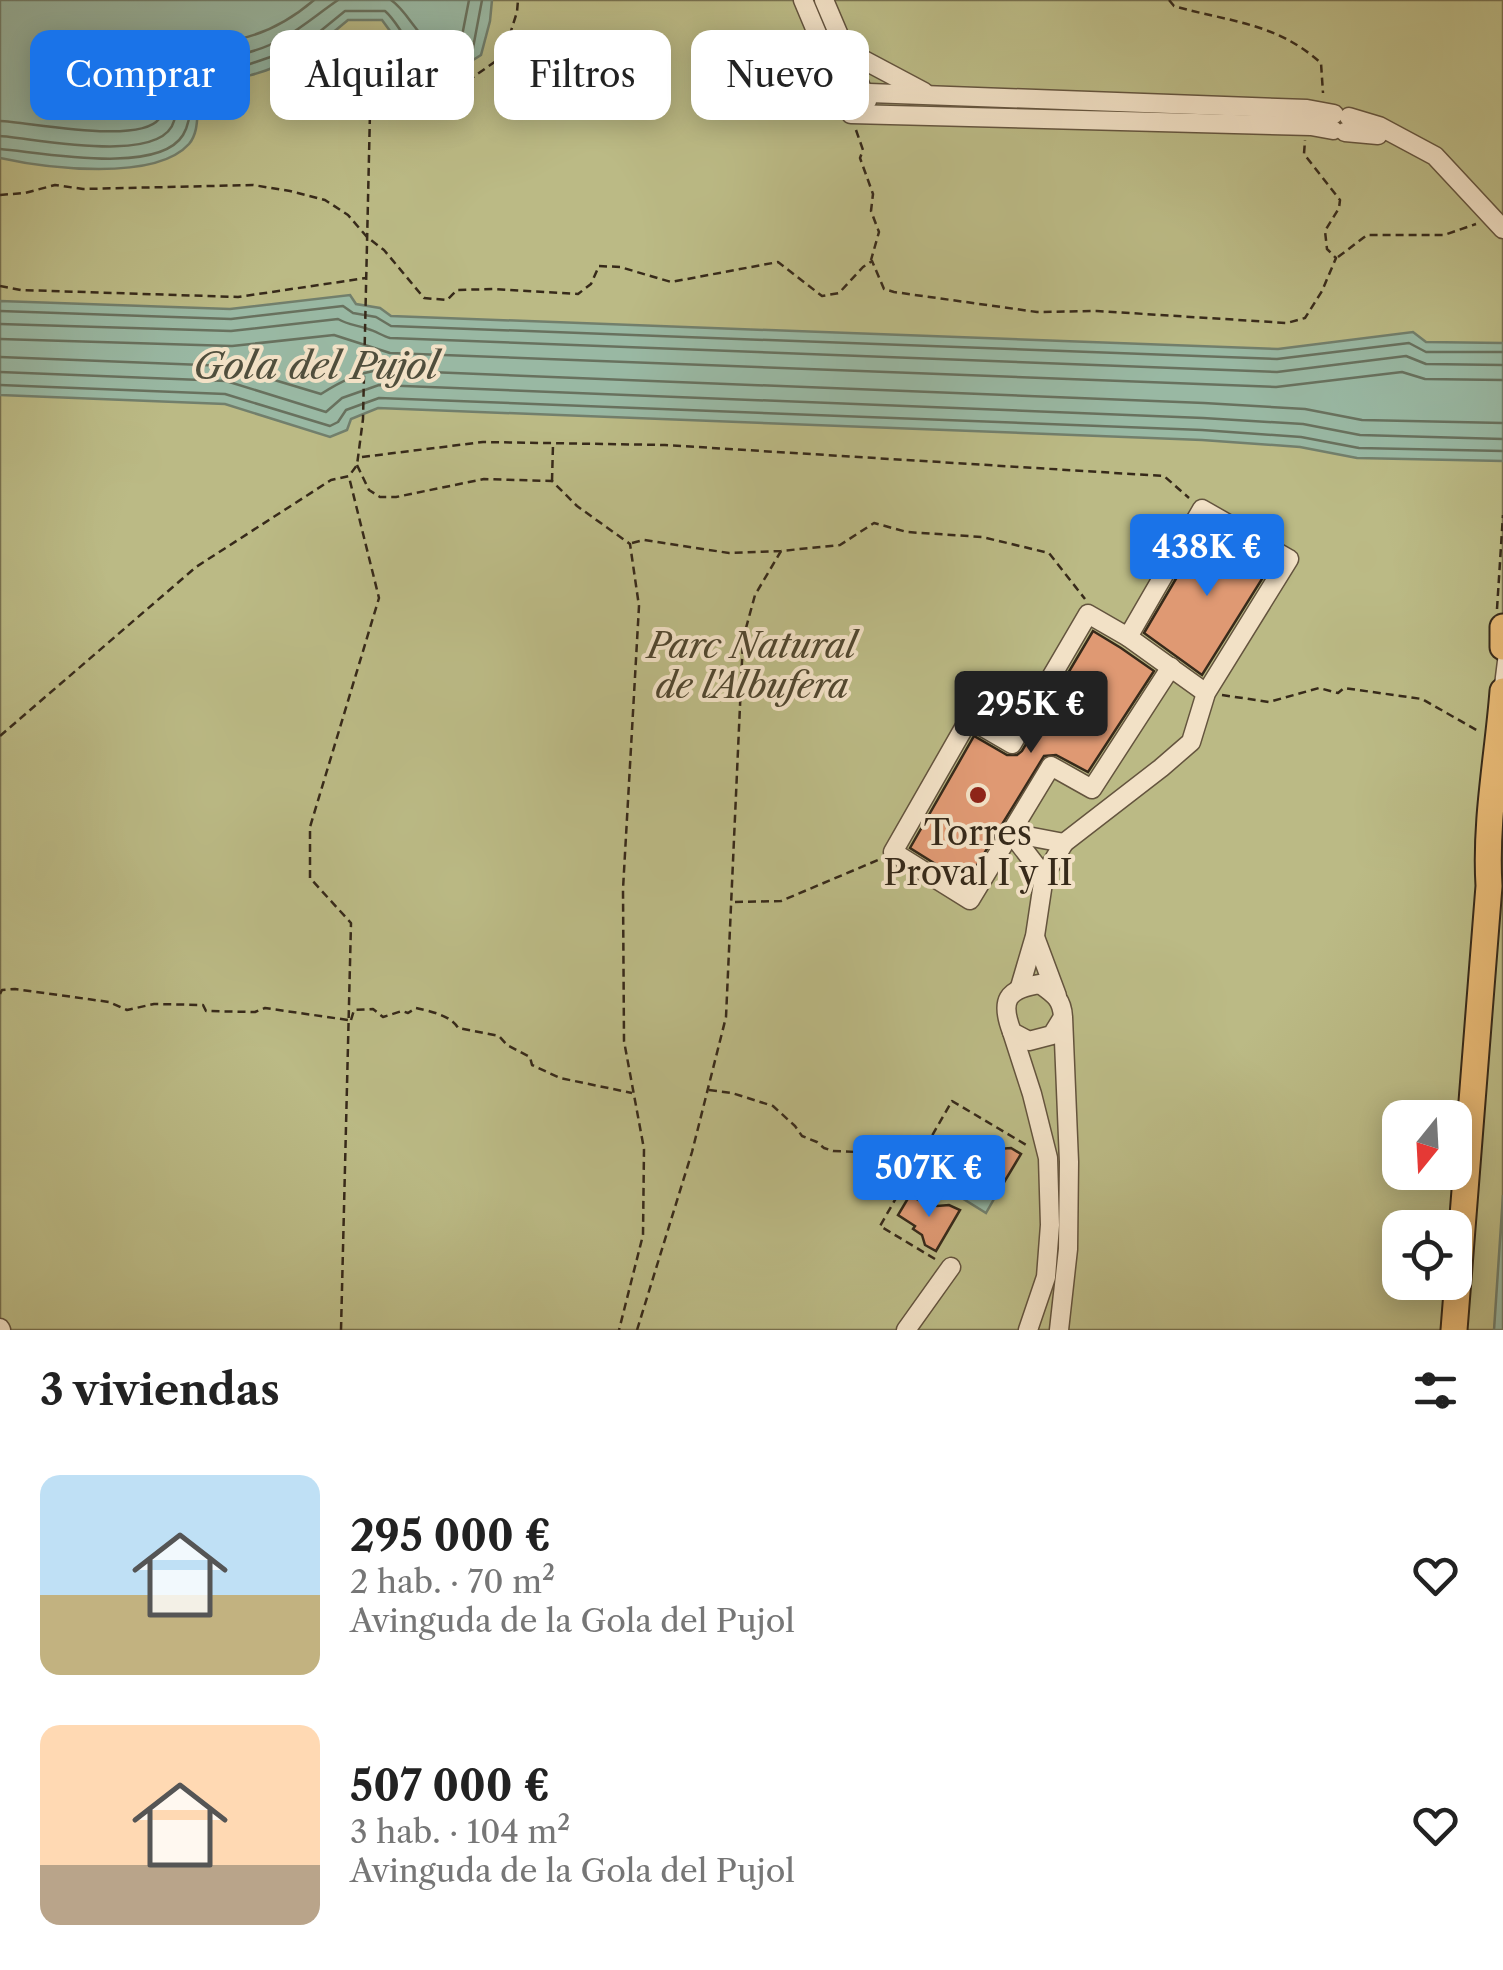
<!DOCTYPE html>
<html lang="es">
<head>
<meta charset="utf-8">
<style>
	body { margin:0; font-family:"Libre Caslon Text",serif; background:#f6f6f6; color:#222; height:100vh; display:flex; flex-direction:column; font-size:38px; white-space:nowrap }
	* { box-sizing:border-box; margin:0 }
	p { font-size:32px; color:#767676 }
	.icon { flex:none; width:55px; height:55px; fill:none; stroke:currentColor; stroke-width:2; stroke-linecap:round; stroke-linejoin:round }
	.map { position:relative; height:1330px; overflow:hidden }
	.side { display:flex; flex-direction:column; background:#fff; flex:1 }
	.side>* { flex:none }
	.hud { position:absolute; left:30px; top:30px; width:1000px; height:90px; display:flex; gap:20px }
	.needle { width:65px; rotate:198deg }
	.controls { position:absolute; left:1382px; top:1100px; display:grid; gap:20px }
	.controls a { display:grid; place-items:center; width:90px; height:90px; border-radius:20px; background:#fff; box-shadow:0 5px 25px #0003; font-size:50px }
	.price { position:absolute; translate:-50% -85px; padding:0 22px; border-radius:10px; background:#1a73e8; color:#fff; font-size:32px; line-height:65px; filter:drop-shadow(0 2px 5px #0008) }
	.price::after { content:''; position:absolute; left:50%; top:60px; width:30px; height:22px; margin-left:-15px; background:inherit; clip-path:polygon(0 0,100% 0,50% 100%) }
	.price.on { background:#222; color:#fff }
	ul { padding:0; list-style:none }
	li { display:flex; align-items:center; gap:30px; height:250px; padding:0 40px }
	li span { display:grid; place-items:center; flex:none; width:280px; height:200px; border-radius:20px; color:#555 }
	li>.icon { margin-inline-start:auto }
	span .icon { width:120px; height:120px; fill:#fffc; stroke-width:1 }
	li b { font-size:42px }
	h2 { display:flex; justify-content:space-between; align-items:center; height:120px; padding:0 40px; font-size:42px }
	.pill { padding:0 35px; border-radius:20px; background:#fff; box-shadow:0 5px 25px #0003; font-size:35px; line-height:90px }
	.pill.on { background:#1a73e8; color:#fff }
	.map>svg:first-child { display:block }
	.green { fill:#bbba85; stroke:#797250; stroke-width:2.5; fill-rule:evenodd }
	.water { fill:#99b8a3; stroke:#727f6c; stroke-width:2.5 }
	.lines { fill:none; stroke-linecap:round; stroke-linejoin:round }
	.shore { stroke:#68715e; stroke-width:2.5 }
	.building { fill:#df9973; stroke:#372a1a; stroke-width:2.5 }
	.lane-casing { stroke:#64543e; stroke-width:12 }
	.street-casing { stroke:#64543e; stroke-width:21 }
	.primary-casing { stroke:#372a1a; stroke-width:29 }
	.path { stroke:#372a1a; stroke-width:2.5; stroke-dasharray:8 5; stroke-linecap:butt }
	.lane { stroke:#f2e1c6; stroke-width:9 }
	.street { stroke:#f2e1c6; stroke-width:18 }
	.primary { stroke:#e6b874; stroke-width:25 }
	.poi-dot { fill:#8f2418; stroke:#f2e1c6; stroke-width:4 }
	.labels { text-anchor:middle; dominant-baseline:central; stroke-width:8; stroke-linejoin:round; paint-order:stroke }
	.park-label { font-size:35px; font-style:italic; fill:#51472f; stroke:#f2e1c6 }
	.poi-label { font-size:35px; fill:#372a1a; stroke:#f2e1c6 }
	.water-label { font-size:38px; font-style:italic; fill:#504e3c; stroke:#f2e1c6 }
</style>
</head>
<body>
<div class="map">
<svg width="1503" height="1330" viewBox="0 0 1503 1330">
	<rect width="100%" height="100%" fill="#ebd1a8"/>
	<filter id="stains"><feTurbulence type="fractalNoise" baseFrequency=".002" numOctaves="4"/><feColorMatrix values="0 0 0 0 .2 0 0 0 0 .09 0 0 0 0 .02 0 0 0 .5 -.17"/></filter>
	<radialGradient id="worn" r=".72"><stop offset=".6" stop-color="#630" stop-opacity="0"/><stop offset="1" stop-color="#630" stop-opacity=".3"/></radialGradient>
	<path class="green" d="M 0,0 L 1503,0 L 1503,1330 L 0,1330 ZM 1400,1118 L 1455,1118 L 1455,1172 L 1400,1172 ZM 1400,1228 L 1455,1228 L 1455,1282 L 1400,1282 Z"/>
	<g class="water">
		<path d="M 0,0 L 492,0 L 490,21 L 481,55 C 430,89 411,60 382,20 L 348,20 C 319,45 289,65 251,75 C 238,78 224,78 211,79 C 209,82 203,89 201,92 C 195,108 201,130 189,144 C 155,182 45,168 0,158 Z"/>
		<polygon points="350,295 356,304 380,308 391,316 1278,349 1413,332 1426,342 1503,343 1503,461 1357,458 1300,447 1202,440 378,408 351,419 347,430 330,437 225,404 0,395 0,301 230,309"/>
		<polygon points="957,1176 994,1199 986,1213 949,1190"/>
		<polygon points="1503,1195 1503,1330 1494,1330"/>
	</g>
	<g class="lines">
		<g class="shore">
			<path d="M 391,0 C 415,16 424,63 461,41 L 469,0"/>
			<path d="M 0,121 C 29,122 139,145 159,119 C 161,117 162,107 162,104 C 165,81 171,58 194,46 C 208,39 224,41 239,39 C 267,33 293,18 314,0"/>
			<path d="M 0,136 C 33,138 162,166 174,121 C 180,99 176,73 200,60 C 213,52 231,56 246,53 C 286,43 306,22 338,0"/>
			<path d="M 0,149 C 39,152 158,176 183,135 C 197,111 181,93 207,70 L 247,65 L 285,52 L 318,33 L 345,11 L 385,11 C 398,22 404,41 418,51 C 435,64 457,61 473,48 L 482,0"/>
			<polyline points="0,311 231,319 343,306 353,313 376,317 391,326 1277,359 1409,343 1426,352 1503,352"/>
			<path d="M 0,324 L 231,331 L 338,319 C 348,325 357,325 368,329 C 376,331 382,336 390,338 L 1277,372 L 1406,356 L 1426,364 L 1503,365"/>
			<polyline points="0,339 232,346 334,335 390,353 1276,387 1402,372 1425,379 1503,380"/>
			<path d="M 0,357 L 228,366 L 321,394 C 338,383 359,372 380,370 L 1204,403 L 1305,409 L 1362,420 L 1503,423"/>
			<polyline points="0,372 226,381 326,412 342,398 379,385 1203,418 1303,424 1360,435 1503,439"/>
			<polyline points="0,385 225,394 330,426 338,422 346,410 379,398 1202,430 1301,437 1359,448 1503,451"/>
		</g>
	</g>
	<g class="building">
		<polygon points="1207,526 1272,563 1202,675 1144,633"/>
		<polygon points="1093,631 1121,648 1154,671 1088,772 1056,755 1044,756 966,883 910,848 974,736 1007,755 1017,755 1022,751"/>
		<polygon points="971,1138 988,1147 990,1144 998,1149 1011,1148 1021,1154 997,1194 987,1188 982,1177 973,1172 971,1165 959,1158"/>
		<polygon points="910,1195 927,1205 929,1202 937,1206 949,1205 960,1210 936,1251 925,1245 922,1235 913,1229 915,1226 898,1215"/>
	</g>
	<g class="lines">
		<g class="lane-casing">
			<polyline id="lane" points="1499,689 1503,657"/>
		</g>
		<g class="street-casing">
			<g id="street">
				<polyline points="803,0 851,114 1311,126 1333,130"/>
				<polyline points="824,0 867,101"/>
				<polyline points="845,50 924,92"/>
				<polyline points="842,92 1307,109 1334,114"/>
				<polyline points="1349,117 1379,126 1435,156 1503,229"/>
				<polyline points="1345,132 1378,135"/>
				<polyline points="1128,637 1206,693"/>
				<polyline points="1011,833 1044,876"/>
				<polyline points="1011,833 1064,843"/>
				<polyline points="1035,937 1057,996"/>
				<polyline points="1020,987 1035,936 1044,876 1064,843 1161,768 1191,742 1206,693 1289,559 1202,509 1128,637 1088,614 1012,744 969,719 893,852 970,900 1051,766 1092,789 1171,667"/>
				<polyline points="1012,1032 1032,1094 1048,1158 1050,1225 1046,1277 1028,1330"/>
				<polyline points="0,1328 1,1330"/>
				<polyline points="906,1330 951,1267"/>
				<path d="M 1059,1330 L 1068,1249 L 1069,1162 L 1063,1017 C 1062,999 1054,994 1040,984 C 1006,989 1000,1001 1012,1032 L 1029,1041 L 1052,1035 L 1063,1017"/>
			</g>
		</g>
		<g class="primary-casing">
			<g id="primary">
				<polyline points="1503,627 1503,647"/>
				<path d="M 1454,1330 L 1489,886 C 1485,820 1498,756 1503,691"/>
			</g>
		</g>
		<g class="path">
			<path d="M 1169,0 L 1174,6 C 1229,22 1275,22 1321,63 L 1323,93"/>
			<polyline points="856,130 863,150 860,158 873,194 871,211 879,232 871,260"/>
			<polyline points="0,195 25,193 55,185 83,189 253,185 290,191 325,200 348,215 367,237 384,250 424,298 447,300 457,290 494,289 578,294 591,284 599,266 620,267 671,282 778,262 822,296 839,293 863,267 872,261 884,289 894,292 1037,312 1097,311 1287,323 1305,318 1322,291 1336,258 1327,249 1325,231 1339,208 1340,200 1304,154 1305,140"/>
			<polyline points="1338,257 1367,235 1444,235 1476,224"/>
			<polyline points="0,286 21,290 238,297 366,278"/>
			<polyline points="362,457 483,442 665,445 1164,476 1189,498"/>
			<polyline points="357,465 369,490 380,497 396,497 484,479 552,481 577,506 630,544 639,606 623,889 624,1041 644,1149 643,1235 619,1330"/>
			<polyline points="552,481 553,445"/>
			<polyline points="632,543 644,540 729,553 781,551 840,545 874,523 907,532 982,537 1049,553 1085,599"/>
			<polyline points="1497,609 1503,515"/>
			<polyline points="1222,695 1269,702 1319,688 1338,693 1344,688 1422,699 1480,732"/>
			<polyline points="0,736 196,567 331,480 349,476 357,465 363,419 370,112 389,95 469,80 503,56 517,12 518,0"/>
			<polyline points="735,902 781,901 878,860"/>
			<polyline points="0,994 2,990 15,989 109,1002 127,1010 154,1004 203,1005 206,1011 255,1012 265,1008 348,1020"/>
			<path d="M 351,1020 L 354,1010 L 373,1009 L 383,1017 L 402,1011 L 408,1013 L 416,1008 C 430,1011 452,1016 458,1028 L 499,1036 L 507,1045 L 530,1057 L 532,1065 L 560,1078 L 632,1093"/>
			<polyline points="709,1090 732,1093 773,1106 795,1126 802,1136 817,1142 824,1148 833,1151 857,1152 878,1162"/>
			<polyline points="935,1259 880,1226 952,1101 1028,1146"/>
			<polyline points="341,1330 351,923 310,878 310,827 379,598 349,477"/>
			<polyline points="637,1330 692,1152 726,1017 743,639 755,595 781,551"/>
		</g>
		<use href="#lane" class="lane"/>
		<use href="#street" class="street"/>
		<use href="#primary" class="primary"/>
	</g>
	<circle class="poi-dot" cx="978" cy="795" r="10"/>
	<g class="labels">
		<g class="park-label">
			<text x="752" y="645">Parc Natural<tspan x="752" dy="40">de l'Albufera</tspan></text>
		</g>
		<g class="poi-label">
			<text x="978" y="832">Torres<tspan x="978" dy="40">Proval I y II</tspan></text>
		</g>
		<g class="water-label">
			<text x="316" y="365">Gola del Pujol</text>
		</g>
	</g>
	<rect width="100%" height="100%" filter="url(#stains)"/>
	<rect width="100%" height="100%" fill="url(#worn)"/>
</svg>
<div class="controls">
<a><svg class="needle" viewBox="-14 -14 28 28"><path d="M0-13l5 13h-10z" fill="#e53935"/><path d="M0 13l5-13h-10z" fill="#767676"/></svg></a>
<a><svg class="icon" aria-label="locate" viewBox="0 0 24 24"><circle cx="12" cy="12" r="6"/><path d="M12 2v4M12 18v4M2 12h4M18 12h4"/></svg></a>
</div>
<b class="price" style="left:1207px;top:599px">438K €</b>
<b class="price on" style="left:1031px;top:756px">295K €</b>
<b class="price" style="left:929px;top:1220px">507K €</b>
<div class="hud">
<a class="pill on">Comprar</a>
<a class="pill">Alquilar</a>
<a class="pill">Filtros</a>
<a class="pill">Nuevo</a>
</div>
</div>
<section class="side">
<h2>3 viviendas<svg class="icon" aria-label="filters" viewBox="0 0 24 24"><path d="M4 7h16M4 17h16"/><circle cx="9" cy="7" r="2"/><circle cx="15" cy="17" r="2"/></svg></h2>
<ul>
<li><span style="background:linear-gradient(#bfe0f5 60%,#c2b280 0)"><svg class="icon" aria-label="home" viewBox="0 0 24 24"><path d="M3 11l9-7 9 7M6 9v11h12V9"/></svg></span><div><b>295 000 €</b><p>2 hab. · 70 m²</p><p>Avinguda de la Gola del Pujol</p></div><svg class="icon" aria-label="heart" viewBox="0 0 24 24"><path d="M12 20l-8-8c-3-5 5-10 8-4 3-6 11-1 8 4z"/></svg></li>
<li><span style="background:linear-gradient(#ffd9b3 70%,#b9a48a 0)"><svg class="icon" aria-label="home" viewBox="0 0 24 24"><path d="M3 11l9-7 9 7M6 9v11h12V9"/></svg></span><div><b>507 000 €</b><p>3 hab. · 104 m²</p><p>Avinguda de la Gola del Pujol</p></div><svg class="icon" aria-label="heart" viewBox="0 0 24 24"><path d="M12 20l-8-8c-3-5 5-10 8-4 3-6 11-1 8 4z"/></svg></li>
</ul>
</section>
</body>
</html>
